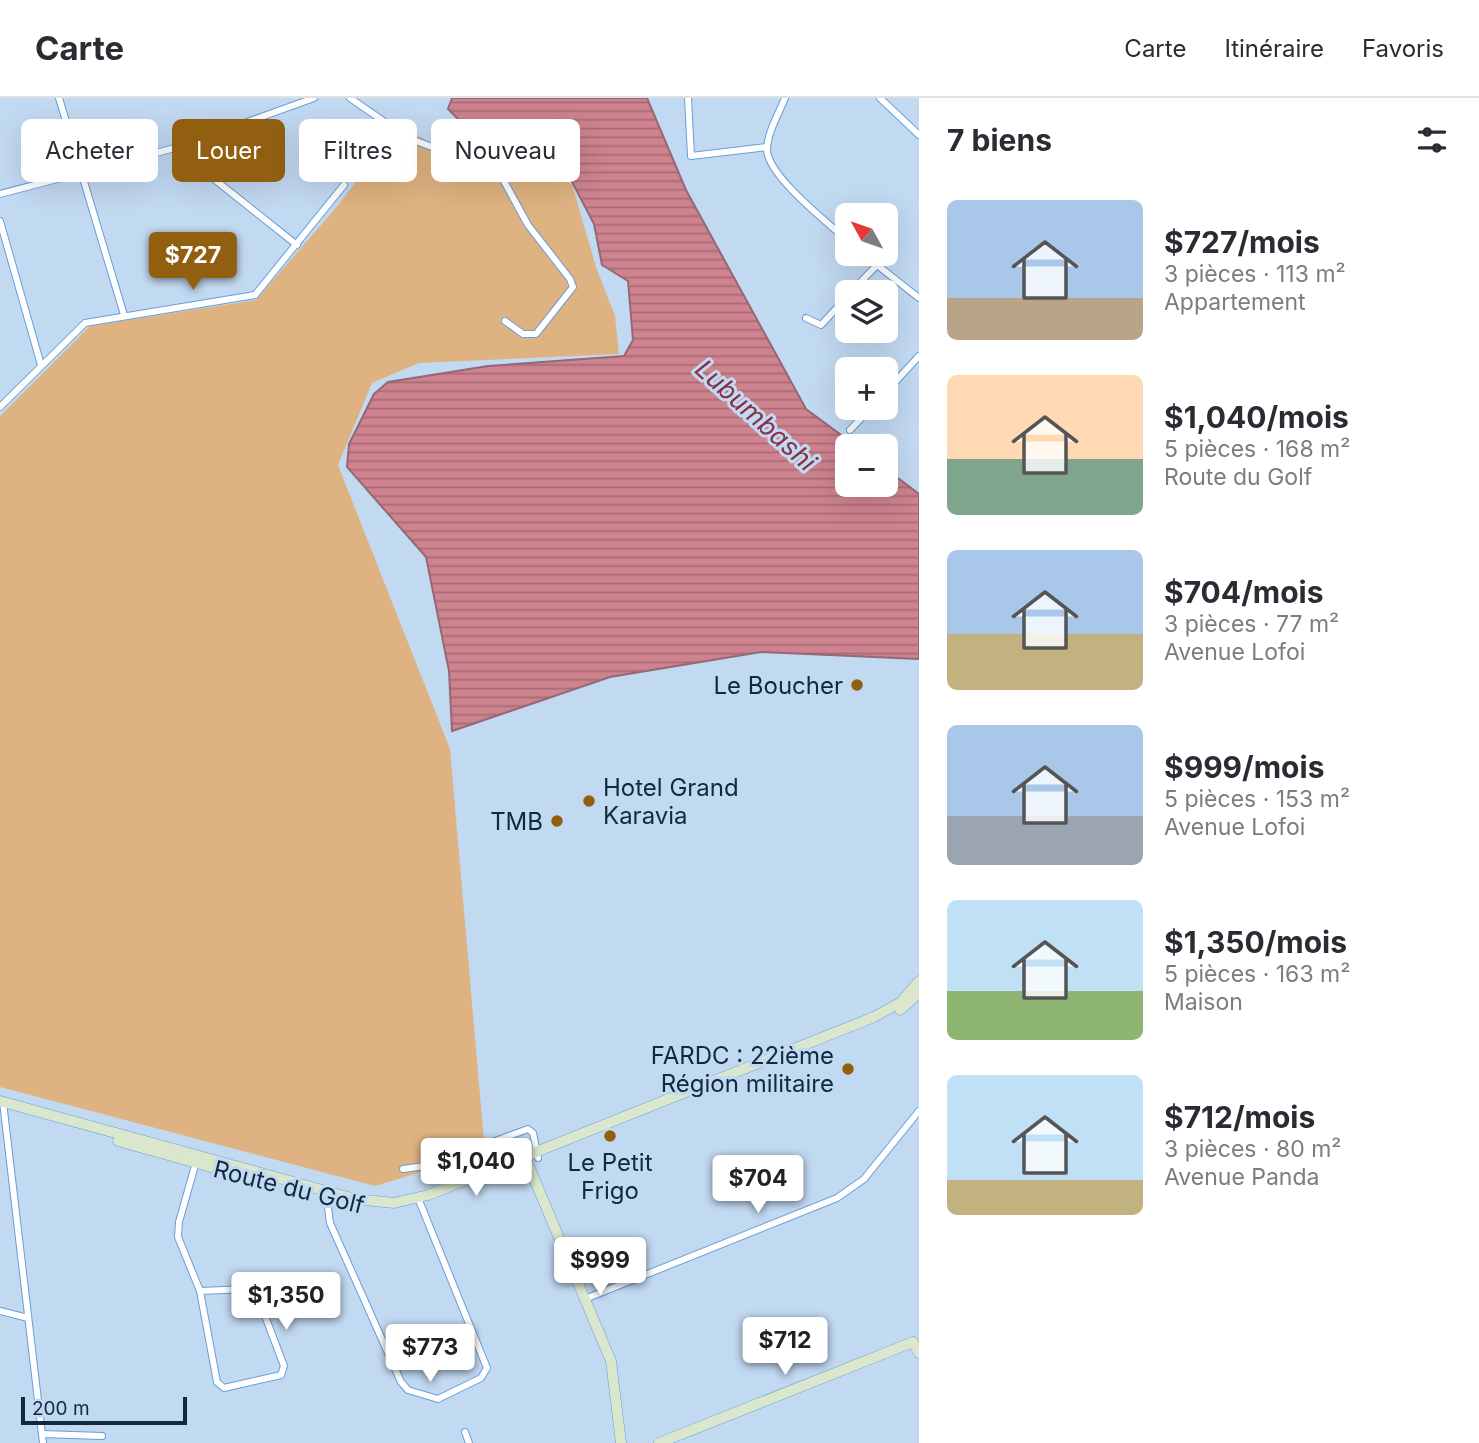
<!DOCTYPE html>
<html lang="fr">
<head>
<meta charset="utf-8">
<style>
	body { margin:0; font-family:Inter,sans-serif; background:#f2f2f3; color:#2b2b33; height:100vh; display:flex; flex-direction:column; font-size:26px; white-space:nowrap }
	* { box-sizing:border-box; margin:0 }
	p { font-size:23px; color:#7c7c81 }
	.icon { flex:none; width:38px; height:38px; fill:none; stroke:currentColor; stroke-width:2; stroke-linecap:round; stroke-linejoin:round }
	.map { position:relative; flex:1; overflow:hidden }
	.sheet { display:flex; flex-direction:column; background:#fff; width:560px }
	.sheet>* { flex:none }
	.hud { position:absolute; left:21px; top:21px; width:665px; height:63px; display:flex; gap:14px }
	.needle { width:46px; rotate:310deg }
	.buttons { position:absolute; left:835px; top:105px; display:grid; gap:14px }
	.buttons a { display:grid; place-items:center; width:63px; height:63px; border-radius:10px; background:#fff; box-shadow:0 7px 28px #0002; font-size:35px }
	.scale { position:absolute; left:21px; bottom:18px; width:166px; box-sizing:border-box; padding-left:7px; border:4px solid #112940; border-top:0; font-size:19px; line-height:24px; white-space:nowrap; color:#112940; -webkit-text-stroke:5px #c2d9f2; paint-order:stroke }
	.price { position:absolute; translate:-50% -60px; padding:0 16px; border-radius:7px; background:#fff; color:#222; font-size:23px; line-height:46px; filter:drop-shadow(0 2px 4px #0008) }
	.price::after { content:''; position:absolute; left:50%; top:42px; width:21px; height:16px; margin-left:-10px; background:inherit; clip-path:polygon(0 0,100% 0,50% 100%) }
	.price.selected { background:#925e10; color:#fff }
	ul { padding:0; list-style:none }
	li { display:flex; align-items:center; gap:21px; height:175px; padding:0 28px }
	li span { display:grid; place-items:center; flex:none; width:196px; height:140px; border-radius:10px; color:#555 }
	li>.icon { margin-inline-start:auto }
	span .icon { width:84px; height:84px; fill:#fffc; stroke-width:1 }
	li b { font-size:30px }
	h2 { display:flex; justify-content:space-between; align-items:center; height:84px; padding:0 28px; font-size:30px }
	.chip { padding:0 24px; border-radius:10px; background:#fff; box-shadow:0 7px 28px #0002; font-size:24px; line-height:63px }
	.chip.selected { background:#925e10; color:#fff }
	header { display:flex; align-items:center; gap:42px; box-sizing:border-box; height:98px; padding:0 35px; background:#fff; border-bottom:2px solid #e1e1e2 }
	header strong { font-size:33px }
	nav { display:flex; gap:38px; margin-inline-start:auto; font-size:24px }
	main { display:flex; flex:1; min-height:0 }
	.map>svg:first-child { display:block }
	.grass { fill:#dfb381 }
	.water { fill:url(#water-rules); stroke:#956877; stroke-width:2 }
	.lines { fill:none; stroke-linecap:round; stroke-linejoin:round }
	.street-casing { stroke:#669fdb; stroke-width:8 }
	.secondary-casing { stroke:#669fdb; stroke-width:11 }
	.street { stroke:#fff; stroke-width:6 }
	.secondary { stroke:#dae7cd; stroke-width:10 }
	.poi-dot { fill:#925e10; stroke:#c2d9f2; stroke-width:2.5 }
	.labels { text-anchor:middle; dominant-baseline:central; stroke-width:6; stroke-linejoin:round; paint-order:stroke }
	.poi-label { font-size:24px; fill:#112940; stroke:#c2d9f2; text-anchor:end }
	.street-label { font-size:24px; fill:#112940; stroke:#c2d9f2 }
	.water-label { font-size:26px; font-style:italic; fill:#8a3044; stroke:#c2d9f2 }
</style>
</head>
<body>
<header>
<strong>Carte</strong>
<nav><a>Carte</a><a>Itinéraire</a><a>Favoris</a></nav>
</header>
<main>
<div class="map">
<svg width="919" height="1345" viewBox="0 0 919 1345">
	<defs>
		<pattern id="water-rules" width="6" height="5" patternUnits="userSpaceOnUse" patternTransform="scale(1.75)"><rect width="6" height="5" fill="#ce838e"/><path d="M0 2.5h6" fill="none" stroke="#a66b75"/></pattern>
	</defs>
	<rect width="100%" height="100%" fill="#c2d9f2"/>
	<polygon class="grass" points="403,29 436,48 462,36 572,86 596,169 615,218 619,256 419,265 372,285 338,367 450,651 485,1055 375,1088 0,989 0,318 90,228 256,202 339,106 391,37 395,38"/>
	<polygon class="water" points="452,0 647,0 686,92 806,311 856,348 847,348 847,387 886,387 886,371 919,396 919,561 761,554 610,579 452,633 449,573 426,459 347,369 349,346 374,296 388,284 488,268 624,258 633,242 628,183 602,167 594,126 569,78 488,51 448,11"/>
	<g class="lines">
		<g class="street-casing">
			<g id="street">
				<polyline points="59,0 124,217"/>
				<polyline points="350,0 408,40 499,74 528,127 570,181 573,189 536,236 523,236 505,223"/>
				<polyline points="688,0 691,58 767,49"/>
				<path d="M 785,0 C 779,15 767,35 767,52 C 768,78 828,125 847,142"/>
				<polyline points="880,0 919,37"/>
				<polyline points="175,50 297,147"/>
				<polyline points="0,96 175,50 314,0"/>
				<polyline points="0,123 41,267"/>
				<polyline points="863,156 919,200"/>
				<polyline points="851,194 877,167"/>
				<polyline points="806,220 821,227 847,199"/>
				<polyline points="886,294 919,258"/>
				<polyline points="0,309 85,225 255,197 344,87"/>
				<polyline points="850,332 871,310"/>
				<polyline points="3,1004 43,1345"/>
				<polyline points="196,1064 179,1124 178,1139 200,1193 217,1284 224,1290 281,1277 284,1268 256,1194 249,1191 200,1193"/>
				<polyline points="403,1071 462,1063 490,1045 528,1031 533,1035 538,1060"/>
				<polyline points="326,1094 330,1125 401,1284 408,1292 438,1301 481,1280 487,1270 418,1100"/>
				<polyline points="585,1201 837,1100 864,1081 919,1013"/>
				<polyline points="0,1213 28,1220"/>
				<polyline points="465,1334 469,1345"/>
				<polyline points="42,1336 102,1338"/>
			</g>
		</g>
		<g class="secondary-casing">
			<g id="secondary">
				<polyline points="900,912 919,895"/>
				<polyline points="0,1003 355,1101 394,1105 428,1097 874,919 901,904 919,883"/>
				<polyline points="118,1043 272,1086"/>
				<polyline points="525,1059 611,1263 621,1345"/>
				<polyline points="659,1345 913,1244 919,1255"/>
			</g>
		</g>
		<use href="#street" class="street"/>
		<use href="#secondary" class="secondary"/>
	</g>
	<g class="poi-dot">
		<circle cx="857" cy="587" r="7"/>
		<circle cx="589" cy="703" r="7"/>
		<circle cx="557" cy="723" r="7"/>
		<circle cx="848" cy="971" r="7"/>
		<circle cx="610" cy="1038" r="7"/>
	</g>
	<g class="labels">
		<g class="poi-label">
			<text x="843" y="587">Le Boucher</text>
			<text x="603" y="689" text-anchor="start">Hotel Grand<tspan x="603" dy="28">Karavia</tspan></text>
			<text x="543" y="723">TMB</text>
			<text x="834" y="957">FARDC : 22ième<tspan x="834" dy="28">Région militaire</tspan></text>
			<text x="610" y="1064" text-anchor="middle">Le Petit<tspan x="610" dy="28">Frigo</tspan></text>
		</g>
		<g class="street-label">
			<text transform="translate(289 1089) rotate(14)">Route du Golf</text>
		</g>
		<g class="water-label">
			<text transform="translate(756 317) rotate(42)">Lubumbashi</text>
		</g>
	</g>
</svg>
<div class="buttons">
<a><svg class="needle" viewBox="-14 -14 28 28"><path d="M0-13l5 13h-10z" fill="#e53935"/><path d="M0 13l5-13h-10z" fill="#7c7c81"/></svg></a>
<a><svg class="icon" aria-label="layers" viewBox="0 0 24 24"><path d="M12 4l9 5-9 5-9-5zM3 14l9 5 9-5"/></svg></a>
<a>+</a>
<a>−</a>
</div>
<div class="scale">200 m</div>
<b class="price selected" style="left:193px;top:194px">$727</b>
<b class="price" style="left:476px;top:1100px">$1,040</b>
<b class="price" style="left:758px;top:1117px">$704</b>
<b class="price" style="left:600px;top:1199px">$999</b>
<b class="price" style="left:286px;top:1234px">$1,350</b>
<b class="price" style="left:785px;top:1279px">$712</b>
<b class="price" style="left:430px;top:1286px">$773</b>
<div class="hud">
<a class="chip">Acheter</a>
<a class="chip selected">Louer</a>
<a class="chip">Filtres</a>
<a class="chip">Nouveau</a>
</div>
</div>
<section class="sheet">
<h2>7 biens<svg class="icon" aria-label="filters" viewBox="0 0 24 24"><path d="M4 7h16M4 17h16"/><circle cx="9" cy="7" r="2"/><circle cx="15" cy="17" r="2"/></svg></h2>
<ul>
<li><span style="background:linear-gradient(#a9c7e8 70%,#b9a48a 0)"><svg class="icon" aria-label="home" viewBox="0 0 24 24"><path d="M3 11l9-7 9 7M6 9v11h12V9"/></svg></span><div><b>$727/mois</b><p>3 pièces · 113 m²</p><p>Appartement</p></div></li>
<li><span style="background:linear-gradient(#ffd9b3 60%,#7fa58c 0)"><svg class="icon" aria-label="home" viewBox="0 0 24 24"><path d="M3 11l9-7 9 7M6 9v11h12V9"/></svg></span><div><b>$1,040/mois</b><p>5 pièces · 168 m²</p><p>Route du Golf</p></div></li>
<li><span style="background:linear-gradient(#a9c7e8 60%,#c2b280 0)"><svg class="icon" aria-label="home" viewBox="0 0 24 24"><path d="M3 11l9-7 9 7M6 9v11h12V9"/></svg></span><div><b>$704/mois</b><p>3 pièces · 77 m²</p><p>Avenue Lofoi</p></div></li>
<li><span style="background:linear-gradient(#a9c7e8 65%,#9aa5b1 0)"><svg class="icon" aria-label="home" viewBox="0 0 24 24"><path d="M3 11l9-7 9 7M6 9v11h12V9"/></svg></span><div><b>$999/mois</b><p>5 pièces · 153 m²</p><p>Avenue Lofoi</p></div></li>
<li><span style="background:linear-gradient(#bfe0f5 65%,#8fb573 0)"><svg class="icon" aria-label="home" viewBox="0 0 24 24"><path d="M3 11l9-7 9 7M6 9v11h12V9"/></svg></span><div><b>$1,350/mois</b><p>5 pièces · 163 m²</p><p>Maison</p></div></li>
<li><span style="background:linear-gradient(#bfe0f5 75%,#c2b280 0)"><svg class="icon" aria-label="home" viewBox="0 0 24 24"><path d="M3 11l9-7 9 7M6 9v11h12V9"/></svg></span><div><b>$712/mois</b><p>3 pièces · 80 m²</p><p>Avenue Panda</p></div></li>
</ul>
</section>
</main>
</body>
</html>
